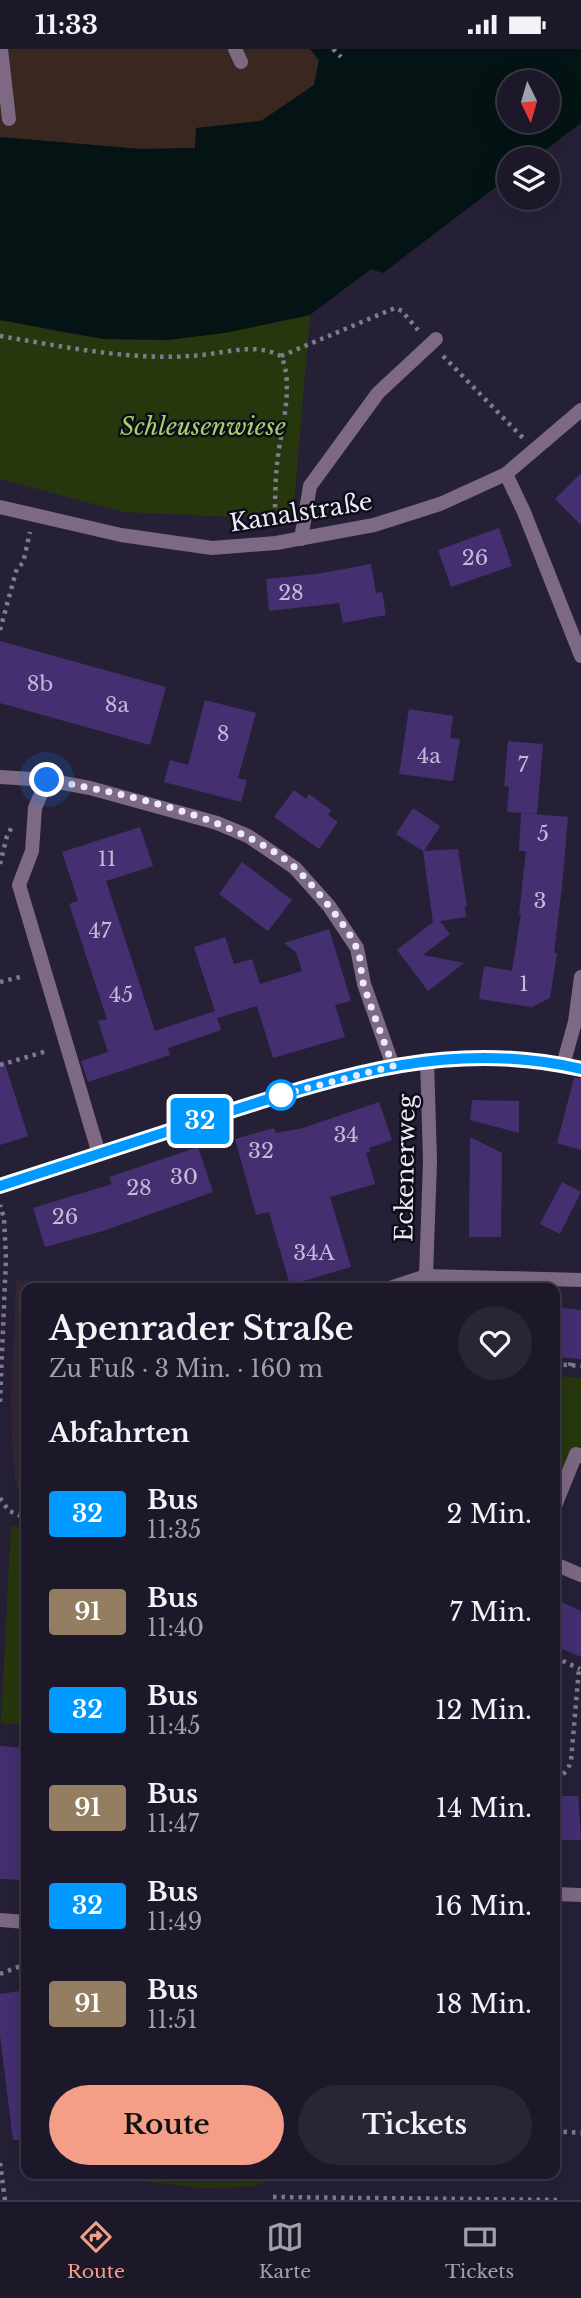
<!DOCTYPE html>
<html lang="de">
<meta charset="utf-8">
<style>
:root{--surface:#1c1829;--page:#292535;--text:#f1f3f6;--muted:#a0a0a8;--line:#3a3746;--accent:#f49e88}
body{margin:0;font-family:"Libre Baskerville",serif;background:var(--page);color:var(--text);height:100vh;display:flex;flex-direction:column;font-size:26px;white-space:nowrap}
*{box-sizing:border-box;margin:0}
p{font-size:23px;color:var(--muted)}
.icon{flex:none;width:38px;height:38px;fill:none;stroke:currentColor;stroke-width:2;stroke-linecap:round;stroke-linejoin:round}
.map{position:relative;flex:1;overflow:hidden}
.side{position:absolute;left:21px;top:1234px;width:539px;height:896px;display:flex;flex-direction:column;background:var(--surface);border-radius:14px;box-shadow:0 7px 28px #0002,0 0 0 2px var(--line)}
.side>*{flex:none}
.badge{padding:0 14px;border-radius:5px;font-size:24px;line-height:46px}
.needle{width:46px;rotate:175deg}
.controls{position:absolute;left:497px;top:21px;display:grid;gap:14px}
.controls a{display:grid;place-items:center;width:63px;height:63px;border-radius:50%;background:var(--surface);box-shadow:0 7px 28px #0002,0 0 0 2px var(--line);font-size:35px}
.you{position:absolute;width:35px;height:35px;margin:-18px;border:5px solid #fff;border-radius:50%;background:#1a73e8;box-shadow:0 0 0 10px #1a73e833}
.map>.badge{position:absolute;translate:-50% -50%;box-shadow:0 0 0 4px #fff}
h2{padding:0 28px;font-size:26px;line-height:63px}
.round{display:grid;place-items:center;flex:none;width:74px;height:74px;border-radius:37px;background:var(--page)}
.summary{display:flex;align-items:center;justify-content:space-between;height:119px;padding:0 28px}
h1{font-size:33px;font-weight:600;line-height:52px}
.cta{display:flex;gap:14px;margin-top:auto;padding:14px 28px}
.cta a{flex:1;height:80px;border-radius:42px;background:var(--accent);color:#111;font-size:28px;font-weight:600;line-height:80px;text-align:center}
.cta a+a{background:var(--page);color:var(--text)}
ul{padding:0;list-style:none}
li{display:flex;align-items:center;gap:21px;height:98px;padding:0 28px}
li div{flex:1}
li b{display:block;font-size:26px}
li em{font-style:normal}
li .badge{min-width:77px;font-weight:700;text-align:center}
.status{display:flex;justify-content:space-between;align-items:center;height:49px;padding:0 35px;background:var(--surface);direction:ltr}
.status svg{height:19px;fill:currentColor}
.menu{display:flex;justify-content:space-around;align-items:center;height:98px;border-top:2px solid var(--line);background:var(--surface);font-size:19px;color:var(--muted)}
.menu a{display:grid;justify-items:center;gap:4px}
.menu .active{color:var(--accent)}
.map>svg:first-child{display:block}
</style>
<div class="status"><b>11:33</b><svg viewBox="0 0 49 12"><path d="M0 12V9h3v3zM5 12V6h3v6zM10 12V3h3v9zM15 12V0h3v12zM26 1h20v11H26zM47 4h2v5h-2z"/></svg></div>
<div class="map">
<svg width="581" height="2151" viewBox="0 0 581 2151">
<rect width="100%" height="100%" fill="#262037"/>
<!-- industrial -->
<path fill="#392720" d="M0,0h310l9,11 -5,25 -53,36 -64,7 -2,20 -55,1 -140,-12z"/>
<!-- education -->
<path fill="#342734" d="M16,1231l141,5v3h-131v221l-4,-7 -7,-22 -3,-36 -1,-47z"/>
<!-- green -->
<g fill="#27370d">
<path d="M310,266l-17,200 -60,2 -109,-5 -124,-33v-159c35,6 71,16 107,19 71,4 134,-9 203,-24z"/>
<path d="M555,1327l26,2v78l-26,50z"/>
<path d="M11,1477l15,1v198l-25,-2z"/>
<path d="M120,2125v-1l172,1 -42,13 -49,1 -81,-9z"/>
</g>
<!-- water -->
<path fill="#041313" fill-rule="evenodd" d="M310,0h271v74l-48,36h-24v18l-126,96 -12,-4 -61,46 -85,18 -58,7 -63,-1 -104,-19v-183l140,12 55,-1 1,-20 65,-7 53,-36 5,-25zM509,33h39v39h-39z"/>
<!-- building -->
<g fill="#442f71">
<path d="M581,424v52l-26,-26z"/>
<path d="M499,479l13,38 -61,21 -13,-37z"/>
<path d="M371,515l5,29 6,-1 4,23 -43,8 -4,-20 -70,8 -3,-32 51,-5z"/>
<path d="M0,592l166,46 -16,58 -150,-42z"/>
<path d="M205,651l51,13 -18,65 9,2 -6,22 -77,-20 6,-22 18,5z"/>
<path d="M409,660l44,7 -3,22 10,1 -7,42 -54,-7z"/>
<path d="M508,692l35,3 -6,70 -30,-2 2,-25 -5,-1z"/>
<path d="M294,741l12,9 3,-5 22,16 -3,5 10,7 -19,27 -45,-32z"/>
<path d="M413,759l27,18 -16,25 34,-2 9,57 -2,1 1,10 -26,4 10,13 -27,21 41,8 -36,28 -31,-41 36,-28 -10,-71 -27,-17z"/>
<path d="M521,764l47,4 -6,69 -8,67h3l-7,45 -18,9 -53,-8 5,-33 28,5 9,-57h-2l7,-63h-7z"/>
<path d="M140,778l13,39 -47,15 49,150 60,-20 -21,-64 31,-10 9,27 18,-5 8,25 42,-13 -6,-19 -12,-9 45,-14 22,72 -16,4 10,32 -72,21 -16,-52 -40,12 4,12 -53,18 2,7 -82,27 -7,-21 27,-9 -10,-31 9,-2 -38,-115 9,-3 -16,-49z"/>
<path d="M242,813l50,38 -24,31 -49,-37z"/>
<path d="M4,1012l24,75 -28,9v-83z"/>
<path d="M574,1029h7v72l-24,-7z"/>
<path d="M472,1051l47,1v32l-49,-13z"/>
<path d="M379,1053l13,38 -23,8 2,3 -5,2 9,31 -45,13 21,70 -61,18 -21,-73 -13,3 -21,-76 39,-11 2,5 27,-5z"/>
<path d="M470,1088l32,16 -1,84h-32z"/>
<path d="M198,1098l15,45 -110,39 -58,16 -12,-39 79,-24 -3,-7z"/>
<path d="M562,1133l19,10 -21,42 -20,-10z"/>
<path d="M555,1258l26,3v49l-26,-2z"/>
<path d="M555,1550l26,12v46l-26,-11z"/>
<path d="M0,1697l26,2v132l-26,-1z"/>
<path d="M555,1747h23l3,44h-26z"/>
<path d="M26,1941v149l-13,1 -13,-105v-41z"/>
</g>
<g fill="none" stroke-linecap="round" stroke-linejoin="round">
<!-- path -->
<g stroke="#7f7b8e" stroke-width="4.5" stroke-dasharray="3.5 5" stroke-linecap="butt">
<path d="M333,0l8,8"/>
<path d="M0,287c66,11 136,26 202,19 28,-3 54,-12 79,1 14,29 -1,77 -4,108 -2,20 -2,40 -2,60"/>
<path d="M281,307l114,-48 7,3 16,19"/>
<path d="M443,307l80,82"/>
<path d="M0,581l17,-62 6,-5 7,-31"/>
<path d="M0,815l7,-28 6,-11"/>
<path d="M0,933l24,-6"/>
<path d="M0,1016l47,-14"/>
<path d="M555,1315l26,2"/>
<path d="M570,1317l1,-8"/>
<path d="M0,1353l6,-144 -2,-40 -4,-13"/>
<path d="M0,1449l9,13 17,7"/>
<path d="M555,1608l25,12"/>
<path d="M555,1728c10,-2 13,-7 16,-16l8,-93"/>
<path d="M0,1925l26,-10"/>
<path d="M555,2082l26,2"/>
<path d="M0,2114l5,37"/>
<path d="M273,2148l289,3"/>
</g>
<!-- service -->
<g stroke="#7e6984" stroke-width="14">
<path d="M1,0l8,70"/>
<path d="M235,0l6,13"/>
<path d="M301,490l9,-53 68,-93 58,-54"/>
<path d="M0,728l47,3 -12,28 -3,43 -13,34 80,269"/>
<path d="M0,1871l26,2"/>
</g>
<!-- pedestrian -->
<g stroke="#7e6984" stroke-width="14">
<path d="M555,1457l21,-52 5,2"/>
<path d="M555,1515l26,11"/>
</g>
<!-- minor -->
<g stroke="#7e6984" stroke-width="14">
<path d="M506,425l18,38 57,144"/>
<path d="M0,458l121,28 91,13 64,-5 98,-18 66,-21 66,-30 75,-64"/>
<path d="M47,731l43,8 127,35 31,13 47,32 34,38 28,42 7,36 29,82"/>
<path d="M563,1016l12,-43 6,-45"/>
<path d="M0,1137c71,-23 141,-46 212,-69 125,-40 237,-79 369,-48"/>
<path d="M426,1227l4,-115 -3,-101"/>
<path d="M390,1239l36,-12 155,4"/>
<path d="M555,1845l26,1"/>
</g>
</g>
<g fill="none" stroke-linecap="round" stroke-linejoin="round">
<defs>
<path id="line" d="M0,1137c71,-23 141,-46 212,-69 125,-40 237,-79 369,-48"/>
</defs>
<!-- line casing -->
<use href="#line" stroke="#fff" stroke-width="16"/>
<!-- line -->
<use href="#line" stroke="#09f" stroke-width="10"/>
<!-- walk -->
<path stroke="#ece9f8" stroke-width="7" stroke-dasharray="0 12.6" d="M47,731c72,12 171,34 232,75 18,12 32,29 45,45 12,15 26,32 33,49 5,11 3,25 7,37 9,27 19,53 29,80l-112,29"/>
</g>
<!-- markers -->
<circle fill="#fff" stroke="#09f" stroke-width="3.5" cx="281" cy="1046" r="14"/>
<g text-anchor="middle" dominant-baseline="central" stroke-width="5" stroke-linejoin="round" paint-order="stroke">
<!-- number labels -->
<g font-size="21" fill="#c2bad6">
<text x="475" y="509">26</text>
<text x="291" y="544">28</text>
<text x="40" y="635">8b</text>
<text x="117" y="656">8a</text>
<text x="223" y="685">8</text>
<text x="429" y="707">4a</text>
<text x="523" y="716">7</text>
<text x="543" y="785">5</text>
<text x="107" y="810">11</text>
<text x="540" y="852">3</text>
<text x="100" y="882">47</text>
<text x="524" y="935">1</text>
<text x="121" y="946">45</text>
<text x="346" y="1086">34</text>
<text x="261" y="1102">32</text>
<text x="184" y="1128">30</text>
<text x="139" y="1139">28</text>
<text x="65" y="1168">26</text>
<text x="314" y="1204">34A</text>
</g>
<!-- park labels -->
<g font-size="24" font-style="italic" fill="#a5d06a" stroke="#0e0c16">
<text x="203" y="377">Schleusenwiese</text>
</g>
<!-- street labels -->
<g font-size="24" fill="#ece9f8" stroke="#0e0c16">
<text transform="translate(301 463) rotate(-9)">Kanalstraße</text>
<text transform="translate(405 1119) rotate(-89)">Eckenerweg</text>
</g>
</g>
</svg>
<div class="controls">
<a><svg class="needle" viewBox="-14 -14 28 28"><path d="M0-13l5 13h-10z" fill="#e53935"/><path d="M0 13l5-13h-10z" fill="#a0a0a8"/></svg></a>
<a><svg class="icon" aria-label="layers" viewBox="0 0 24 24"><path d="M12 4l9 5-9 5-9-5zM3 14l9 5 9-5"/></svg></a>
</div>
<div class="you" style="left:47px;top:731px"></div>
<b class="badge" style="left:200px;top:1072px;background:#09f;color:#fff">32</b>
<section class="side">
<div class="summary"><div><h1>Apenrader Straße</h1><p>Zu Fuß · 3 Min. · 160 m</p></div><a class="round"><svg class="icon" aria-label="heart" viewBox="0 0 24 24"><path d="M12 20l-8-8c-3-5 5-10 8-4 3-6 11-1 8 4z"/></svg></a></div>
<h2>Abfahrten</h2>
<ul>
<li><span class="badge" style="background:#09f;color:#fff">32</span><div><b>Bus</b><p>11:35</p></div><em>2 Min.</em></li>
<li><span class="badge" style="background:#947e62;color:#fff">91</span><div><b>Bus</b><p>11:40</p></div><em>7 Min.</em></li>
<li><span class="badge" style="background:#09f;color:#fff">32</span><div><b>Bus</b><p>11:45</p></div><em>12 Min.</em></li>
<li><span class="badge" style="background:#947e62;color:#fff">91</span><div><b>Bus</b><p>11:47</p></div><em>14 Min.</em></li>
<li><span class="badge" style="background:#09f;color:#fff">32</span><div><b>Bus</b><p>11:49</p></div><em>16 Min.</em></li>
<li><span class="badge" style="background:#947e62;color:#fff">91</span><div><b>Bus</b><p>11:51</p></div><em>18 Min.</em></li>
</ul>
<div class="cta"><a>Route</a><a>Tickets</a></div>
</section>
</div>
<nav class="menu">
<a class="active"><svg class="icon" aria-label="directions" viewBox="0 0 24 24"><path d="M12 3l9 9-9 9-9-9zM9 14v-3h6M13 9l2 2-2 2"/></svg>Route</a>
<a><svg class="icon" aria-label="map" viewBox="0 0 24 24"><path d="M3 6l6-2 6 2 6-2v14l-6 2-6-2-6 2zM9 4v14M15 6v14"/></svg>Karte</a>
<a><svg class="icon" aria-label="tickets" viewBox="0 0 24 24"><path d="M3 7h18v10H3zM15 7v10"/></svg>Tickets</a>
</nav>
